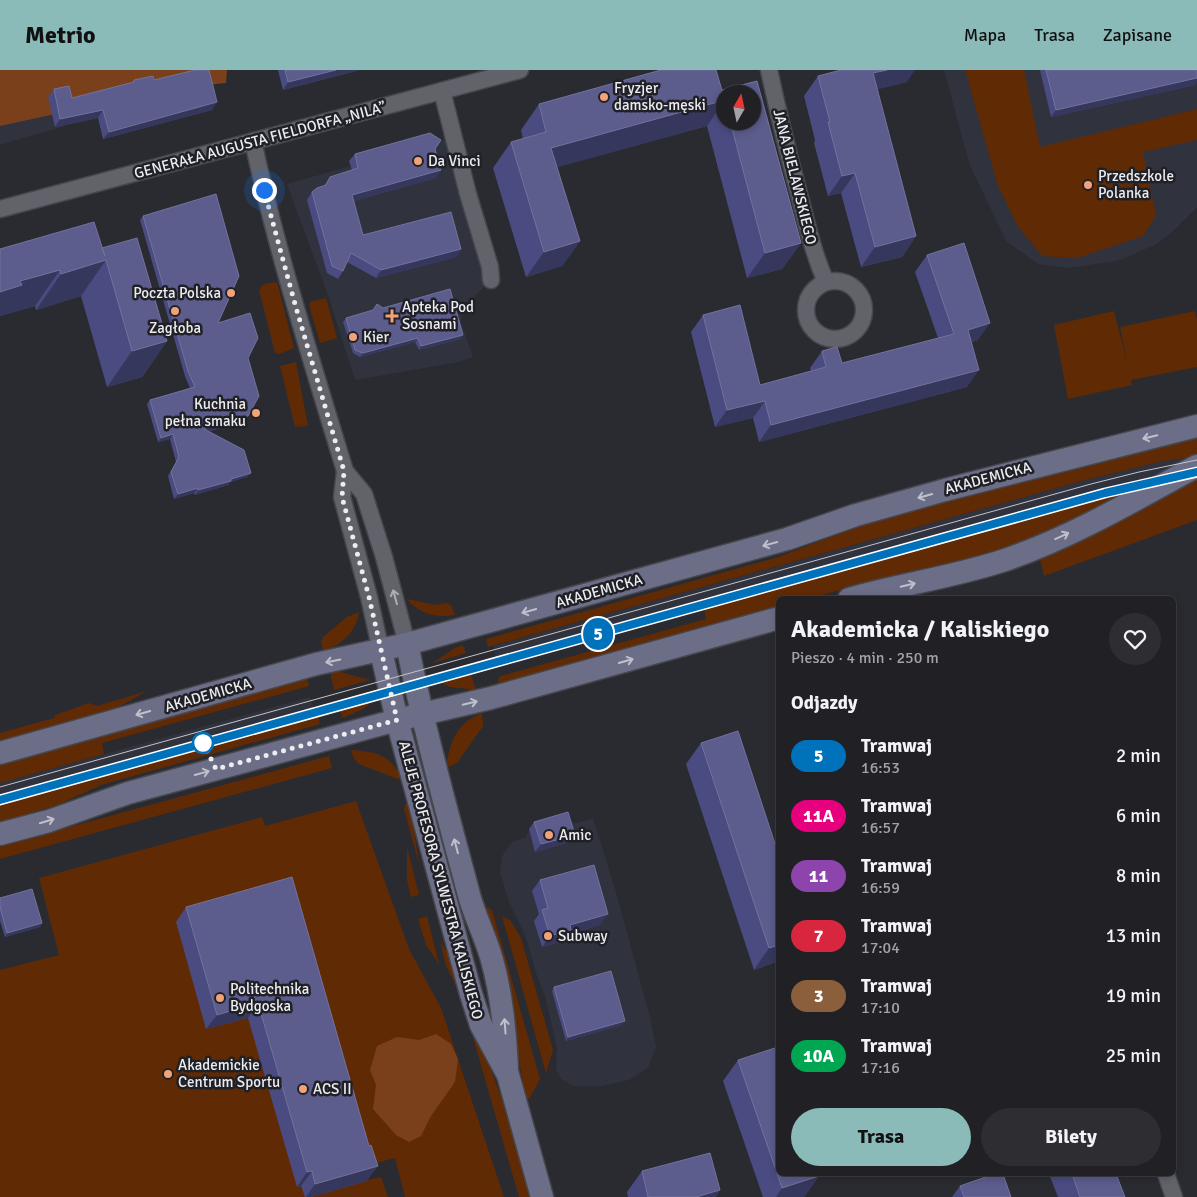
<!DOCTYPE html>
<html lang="pl">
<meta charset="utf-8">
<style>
:root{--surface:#202025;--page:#2d2d32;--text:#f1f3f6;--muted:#a2a3a7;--line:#3d3e42;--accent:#8bbbb9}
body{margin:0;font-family:Signika,sans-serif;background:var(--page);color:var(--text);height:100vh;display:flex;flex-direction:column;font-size:19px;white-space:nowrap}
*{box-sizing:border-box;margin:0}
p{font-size:16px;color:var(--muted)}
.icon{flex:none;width:28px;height:28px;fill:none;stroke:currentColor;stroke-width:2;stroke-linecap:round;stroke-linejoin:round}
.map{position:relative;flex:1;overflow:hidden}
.drawer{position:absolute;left:776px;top:526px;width:400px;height:580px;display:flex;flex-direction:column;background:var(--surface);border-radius:8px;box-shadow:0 2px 8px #0003,0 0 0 1px var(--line)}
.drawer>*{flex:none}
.badge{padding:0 10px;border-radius:16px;font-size:18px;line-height:32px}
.needle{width:32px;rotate:9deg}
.buttons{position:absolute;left:716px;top:15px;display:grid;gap:10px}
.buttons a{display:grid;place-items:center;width:45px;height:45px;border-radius:50%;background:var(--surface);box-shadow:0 2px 8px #0003,0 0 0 1px var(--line);font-size:25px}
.you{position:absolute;width:25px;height:25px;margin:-12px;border:4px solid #fff;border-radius:50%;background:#1a73e8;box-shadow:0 0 0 8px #1a73e833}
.map>.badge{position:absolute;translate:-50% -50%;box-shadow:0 0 0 2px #fff}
h2{padding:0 15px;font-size:19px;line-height:45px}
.round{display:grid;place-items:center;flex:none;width:52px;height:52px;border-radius:26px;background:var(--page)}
.overview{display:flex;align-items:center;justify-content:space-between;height:85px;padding:0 15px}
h1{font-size:24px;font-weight:800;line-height:38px}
.button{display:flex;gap:10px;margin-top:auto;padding:10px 15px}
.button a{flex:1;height:58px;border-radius:30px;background:var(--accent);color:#111;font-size:20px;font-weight:800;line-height:58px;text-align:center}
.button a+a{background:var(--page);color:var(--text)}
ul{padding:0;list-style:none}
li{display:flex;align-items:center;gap:15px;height:60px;padding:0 15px}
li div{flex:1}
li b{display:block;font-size:19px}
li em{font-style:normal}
li .badge{min-width:55px;font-weight:700;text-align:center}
header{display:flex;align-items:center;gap:30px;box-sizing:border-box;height:70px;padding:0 25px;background:var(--accent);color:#111}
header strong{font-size:24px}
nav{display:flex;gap:28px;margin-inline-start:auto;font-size:18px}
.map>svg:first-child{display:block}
</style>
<header>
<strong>Metrio</strong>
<nav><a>Mapa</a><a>Trasa</a><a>Zapisane</a></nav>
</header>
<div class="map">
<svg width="1197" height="1127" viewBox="0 0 1197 1127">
<rect width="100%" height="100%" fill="#2a2b31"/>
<!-- built -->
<g fill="#30323e">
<path d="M0,0h60l11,54 -71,21z"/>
<path d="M944,0h253v137l-25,25 -17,13 -38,16 -49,7 -30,-4 -32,-23 -37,-78z"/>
<path d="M453,67l38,143 -29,29 -1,13 12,35 -14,5 -104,18 -27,-85 -41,-111z"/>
<path d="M1197,386l-60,33 -639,176 -5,-19 589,-165 77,-19z"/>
<path d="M310,627l6,19 -316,88v-21z"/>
<path d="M593,748l25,81 32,118 6,30 -8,21 -19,12 -28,6h-27l-13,-7 -5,-10 1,-21 -12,-52 -8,-20 -12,-41 -16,-33 -9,-30 2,-16 10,-14 14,-5 3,-8 34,-9 14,3z"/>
</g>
<!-- green -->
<g fill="#602a04">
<path d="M965,0h59l16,77 157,-38v31l-54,12 13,64 -13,20 -66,22 -35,-2 -25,-31 -19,-39z"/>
<path d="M277,212l17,66 -15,6 -4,-1 -16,-63 5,-6z"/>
<path d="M326,228l11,40 -17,5 -11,-38 1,-3z"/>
<path d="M1114,241l13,51 -7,-35 75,-16 2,8v48l-66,13 1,5 -64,14 -14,-74z"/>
<path d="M296,292l12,64 -13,1 -15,-61z"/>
<path d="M1197,366v20l-38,6 -77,19 -594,166 -2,-8 292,-82 87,-33 216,-60z"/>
<path d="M1197,407v43l-153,56 -5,-21z"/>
<path d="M1137,419l-105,51 -51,16 -74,16 -99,27h-29v8l-277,76h-3l-1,-2 1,-4 2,-1 205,-57 -2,-10z"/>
<path d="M407,529l29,6 10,-2 5,2 4,10c-19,3 -36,-1 -48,-16z"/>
<path d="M359,542c-3,20 -17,33 -36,39l-2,-9 2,-5 24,-20z"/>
<path d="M463,575l3,8 -33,10 20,-14z"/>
<path d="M337,601l33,9 -36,10 -4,-18z"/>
<path d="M471,604l5,16 -26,-3 -11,-5z"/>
<path d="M307,608l2,8 -207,57 2,11 -104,29v-19z"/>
<path d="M147,621l-34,19 -113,31v-8l54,-15 1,-3 34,-12 8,3z"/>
<path d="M375,630l-12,9 -20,9 -3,-8z"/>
<path d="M482,643l1,13 -26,37 -11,5c3,-25 11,-46 36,-55z"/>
<path d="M318,646l2,8 -219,61 -41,19 -60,19v-19z"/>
<path d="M351,680c28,2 36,4 52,28l-6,1 -38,-15 -6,-7z"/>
<path d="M329,686l3,12 -332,91v-13z"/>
<path d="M356,731l53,148 32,59 63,189h-99l-10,-39 -30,8 2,14 14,-3 7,20h-388v-227l59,-15 -20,-77 223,-61 3,9z"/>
<path d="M410,732l9,62 -15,-55 1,-5z"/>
<path d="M407,777l12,48 -8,2 -4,-17z"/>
<path d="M488,837l4,3 48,169 -11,20 -3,-1 -12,-64 -30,-124z"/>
<path d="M427,846l12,48 -13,-19 -8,-26z"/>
<path d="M502,846l8,4 11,18 32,112 -7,23z"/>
<path d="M440,871l16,25 22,70 28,74 24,87h-11l-58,-201 -15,-30z"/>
</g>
<!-- forest -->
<g fill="#7a401c">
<path d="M0,0h227l-1,13 -79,8 -55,15 -92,20z"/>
<path d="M436,964l15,10 7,15 -3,23 -24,34 -10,20 -12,6 -13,-7 -23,-26 3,-24 -6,-15 7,-24 20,-9 22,3z"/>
</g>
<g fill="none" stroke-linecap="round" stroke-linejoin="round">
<defs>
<g id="street">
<path d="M769,0c9,42 19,83 30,124 8,30 14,59 27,88"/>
<path d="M442,21l26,103 22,73 1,13"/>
<path d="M253,71c24,112 59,221 92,330l-3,26 27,100 12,54"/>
<path d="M0,139l520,-139"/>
<circle cx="835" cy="240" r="29"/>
<path d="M345,401l19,23 20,63 23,87"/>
<path d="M1166,1104l8,23"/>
</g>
<g id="secondary">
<path d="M849,529c52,-15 105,-22 156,-39 67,-23 130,-60 192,-94"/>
<path d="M407,574c17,85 40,168 62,251 6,22 17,43 23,65 10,36 13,71 15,109"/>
<path d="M381,581l16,69 74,274 10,31 27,50 34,122"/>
<path d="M0,683l316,-89 91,-20 380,-105 69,-24 89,-25 252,-64"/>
<path d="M0,764l49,-13 79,-28 269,-73 94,-22 288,-80"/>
</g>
</defs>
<!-- street casing -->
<use href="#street" stroke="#46474d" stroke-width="19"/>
<!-- secondary casing -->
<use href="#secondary" stroke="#46474d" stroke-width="25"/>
<!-- street -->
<use href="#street" stroke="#61626a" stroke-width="16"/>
<!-- secondary -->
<use href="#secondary" stroke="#6c6e87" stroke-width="22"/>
<!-- tram -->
<g stroke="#c4c4c9" stroke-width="1">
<path d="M0,717l1091,-303 48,-12 58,-12"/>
<path d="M0,730l1105,-307 92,-21"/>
</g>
</g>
<!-- wall -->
<g fill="#4a4b80" fill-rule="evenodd">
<path d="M278,0h82l-77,20z"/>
<path d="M661,0h55l6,20 35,-9 44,162 -19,26 -35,9 -40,-152 -150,41 23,74 -18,25 -36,11 -33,-109 18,-26 12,-3 -2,-9 18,-26zM725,24h27v27h-27z"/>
<path d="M1040,0h157v11l-2,4 -144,32z"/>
<path d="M818,6l89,6 -30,7 39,147 -14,21 -41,10 -20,-74 -13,3 -14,-53 1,-3 -11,-44z"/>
<path d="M134,10h20l58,30 -109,29 -5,-21 -43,9 -7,-30 6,-8 18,9 60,-15z"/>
<path d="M435,79l6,21 -5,8 -82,23 9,34 98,14 -5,8 -80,21 -29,-16 -4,9 -5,8 -11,-6 -20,-73 5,-8 12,-6 6,-9 22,-7 -3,-9 6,-7z"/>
<path d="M143,146l75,107 30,35 -4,62 -36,12 43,41 -4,4 -17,5 -2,3 -33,10 -1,-2 -20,6 -6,-23 8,-14 -6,-23 -12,3 -11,-38 3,-4 40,-12 -5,-12 -45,-156z"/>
<path d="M102,178l65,93 -25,36 -35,10 -26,-91 -45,14 -1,-4 -35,10v-67z"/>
<path d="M927,185l51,85 -6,2 -5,45 -208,55 -6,-24 -38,9 -24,-95 12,-17 57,70 51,-14 -1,-3 12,-17 20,12 96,-25 -23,-66z"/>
<path d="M383,238l80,27 -3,4 -41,11 -4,-8 -55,15 -7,-4 -10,-31 3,-4z"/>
<path d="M701,673l78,113v105l-25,9 -68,-206z"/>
<path d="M534,752l36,20 -35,10 -6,-23z"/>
<path d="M292,807l75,304 -56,16h-6l-4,-11 -4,1 -49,-169 -42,11 -30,-107 10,-15z"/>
<path d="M540,810l60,45 -32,9 -5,7 -21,6 -8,-26 5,-7 -7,-23z"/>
<path d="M0,828l42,25 -2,4 -35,10 -5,-16z"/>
<path d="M554,917l68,38 -56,16 -14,-50z"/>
<path d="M738,990l81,116 -15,21h-41l-40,-116z"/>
<path d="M642,1101l74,26h-88l-1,-5z"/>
<path d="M1049,1104h67l9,23h-67z"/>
<path d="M960,1116l51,11h-59z"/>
</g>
<!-- shaded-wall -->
<g fill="#36375c">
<path d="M336,0h24l-77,20 5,-8z"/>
<path d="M887,0h28l-8,12 -48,12 14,-21z"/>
<path d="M1197,8v3l-2,4 -144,32 5,-7z"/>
<path d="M725,30l-18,26 -174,48 18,-26z"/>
<path d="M217,32l-5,8 -109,29 6,-7z"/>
<path d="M103,40l-5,8 -43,9 5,-8z"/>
<path d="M441,100l-5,8 -89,25 5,-8z"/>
<path d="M855,103l-14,20 -13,3 14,-20z"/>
<path d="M916,166l-14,21 -41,10 14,-20z"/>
<path d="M580,171l-18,25 -36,11 18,-25z"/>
<path d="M801,173l-19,26 -35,9 18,-25z"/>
<path d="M461,179l-5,8 -80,21 5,-8z"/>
<path d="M106,190l-25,36 -45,14 25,-36z"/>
<path d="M60,200l-25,36 -35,10v-24l20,-11z"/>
<path d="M990,253l-12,17 -21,7 11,-17z"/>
<path d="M463,265l-3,4 -41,11 2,-4z"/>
<path d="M418,268l-3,4 -55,15 3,-4z"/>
<path d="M167,271l-25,36 -35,10 25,-36z"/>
<path d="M979,300l-12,17 -208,55 12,-17z"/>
<path d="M765,331l-12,17 -38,9 12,-17z"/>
<path d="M248,346l-4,4 -43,14 3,-5z"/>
<path d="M173,364l-3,5 -12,3 3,-4z"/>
<path d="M251,403l-4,4 -17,5 -2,3 -33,10 3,-5 33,-11z"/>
<path d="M198,418l-4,5 -20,6 4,-5z"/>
<path d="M575,765l-5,7 -35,10 6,-8z"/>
<path d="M608,844l-8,11 -32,9 -5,7 -21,6 8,-11 20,-11z"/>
<path d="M42,853l-2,4 -35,10 2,-4z"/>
<path d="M779,875v16l-25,9 15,-22z"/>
<path d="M258,933l-10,15 -42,11 11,-14z"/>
<path d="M625,951l-3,4 -56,16 2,-4z"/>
<path d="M378,1096l-11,15 -56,16h-5l9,-13z"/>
<path d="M312,1101l-11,15 -4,1 10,-15z"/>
<path d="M819,1106l-15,21h-28l6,-9z"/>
<path d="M720,1120l-4,7h-20z"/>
</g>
<!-- building -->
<g fill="#5c5c8d" stroke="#72739c">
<path d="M195,0h14l8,32 -108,30 -6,-22 -43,9 -6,-30 15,-3 3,12 62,-16v-2l19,-4 1,4z"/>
<path d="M285,0h51l-48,12z"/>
<path d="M661,0h55l7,24 -1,-4 35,-9 44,162 -36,10 -35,-132h22v-27h-27v7v-1l-174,48 29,93 -36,11 -33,-110 35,-10 -7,-28z"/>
<path d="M841,0h46l-14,3 43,163 -41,11 -20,-74 -13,3 -14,-54h2l-12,-46z"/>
<path d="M1046,0h151v8l-141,32z"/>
<path d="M430,63l11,7 -6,9 6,21 -89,25 11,40 88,-23 10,37 -80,21 -30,-17 -8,18 -11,-5 -20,-74 5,-4 9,-3 4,-8 28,-9 -3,-14z"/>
<path d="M216,124l23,82 -21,47 32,-10 8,25 -10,20 11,38 -11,20 -44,13 40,21 7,23 -20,6v2l-33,9v-2l-20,6 -7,-22 8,-15 -6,-23 -12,4 -11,-38 45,-13 -7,-16 -45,-155z"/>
<path d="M94,152l11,34 -3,-8 35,-10 30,103 -35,10 -26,-91 -45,14 -1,-4 -40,11 2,4 -22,7v-43z"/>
<path d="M964,173l26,80 -22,7 11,40 -208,55 -6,-24 -38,9 -24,-95 37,-10 20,80 66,-18 -4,-16 15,-4 5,16 112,-29 -27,-79z"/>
<path d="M450,219l13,46 -42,11 -3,-8 -55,15 -8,-3 -9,-32 27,-8 4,-6 6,4z"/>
<path d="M738,661l41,125v89l-10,3 -68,-205z"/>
<path d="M568,742l7,23 -34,9 -7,-22z"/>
<path d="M594,795l14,49 -38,11 1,5 -21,6 -8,-26 6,-2 -8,-28z"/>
<path d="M292,807l77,269 2,-1 7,21 -63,18 -3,-13 -5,1 -49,-169 -41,12 -31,-108z"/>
<path d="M32,819l10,34 -35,10 -7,-26v-9z"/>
<path d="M611,901l14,50 -57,16 -14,-50z"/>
<path d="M775,978l4,9v117h40v2l-37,12 -44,-128z"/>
<path d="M710,1083l10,37 -24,7h-48l-6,-26z"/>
<path d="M994,1104h9l8,23h-47l-4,-11z"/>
<path d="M1072,1104h44l9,23h-45z"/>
</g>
<!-- one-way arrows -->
<defs><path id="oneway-shaft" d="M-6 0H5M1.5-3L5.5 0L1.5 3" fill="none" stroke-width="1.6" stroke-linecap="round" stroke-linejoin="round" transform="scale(1.25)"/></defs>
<g stroke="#bfc0cc">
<use href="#oneway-shaft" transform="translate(1150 367) rotate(166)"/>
<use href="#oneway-shaft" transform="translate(925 426) rotate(164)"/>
<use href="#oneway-shaft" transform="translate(1062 466) rotate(-25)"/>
<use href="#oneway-shaft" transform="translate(770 474) rotate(165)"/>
<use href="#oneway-shaft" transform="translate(908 515) rotate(-13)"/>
<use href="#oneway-shaft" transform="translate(529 541) rotate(164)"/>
<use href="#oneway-shaft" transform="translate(333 591) rotate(168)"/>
<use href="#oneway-shaft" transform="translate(626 591) rotate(-16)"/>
<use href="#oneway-shaft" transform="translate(470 633) rotate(-13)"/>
<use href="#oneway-shaft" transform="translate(143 643) rotate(164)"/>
<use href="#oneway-shaft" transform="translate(202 703) rotate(-15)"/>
<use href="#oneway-shaft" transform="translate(47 751) rotate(-17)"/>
<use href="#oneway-shaft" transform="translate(456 776) rotate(-105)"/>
<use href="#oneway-shaft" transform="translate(505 956) rotate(-94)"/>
</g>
<use stroke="#adaeb4" href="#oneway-shaft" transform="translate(395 527) rotate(-105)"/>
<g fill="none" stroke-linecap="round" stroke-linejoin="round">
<defs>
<path id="line" d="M0,730l1105,-307 92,-21"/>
</defs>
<!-- line casing -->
<use href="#line" stroke="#fff" stroke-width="11"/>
<!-- line -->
<use href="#line" stroke="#0072bc" stroke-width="8"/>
<!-- walk -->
<path stroke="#ececf1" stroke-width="5" stroke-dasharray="0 9" d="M203,673l13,26 181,-49 -28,-123 -27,-100 2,-26 -49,-167 -31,-114"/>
</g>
<!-- markers -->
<g fill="#f0a278" stroke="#202127" stroke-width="2">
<circle cx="604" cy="27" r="5"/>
<circle cx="418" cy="91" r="5"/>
<circle cx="1088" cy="115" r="5"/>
<circle cx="231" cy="223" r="5"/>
<circle cx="175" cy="241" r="5"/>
<path d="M389.5 238.5h5v5h5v5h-5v5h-5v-5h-5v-5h5z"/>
<circle cx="353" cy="267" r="5"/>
<circle cx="256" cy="343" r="5"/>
<circle cx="549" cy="765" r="5"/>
<circle cx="548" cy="866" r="5"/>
<circle cx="220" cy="928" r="5"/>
<circle cx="168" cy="1004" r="5"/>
<circle cx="303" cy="1019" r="5"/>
</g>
<circle fill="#fff" stroke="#0072bc" stroke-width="2.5" cx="203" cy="673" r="10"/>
<g text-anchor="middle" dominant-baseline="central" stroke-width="5" stroke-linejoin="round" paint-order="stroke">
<!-- poi labels -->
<g font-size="15" fill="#ececf1" stroke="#202127" text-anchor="start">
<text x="614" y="18">Fryzjer<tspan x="614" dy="17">damsko-męski</tspan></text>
<text x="428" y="91">Da Vinci</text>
<text x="1098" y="106">Przedszkole<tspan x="1098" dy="17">Polanka</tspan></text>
<text x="221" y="223" text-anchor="end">Poczta Polska</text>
<text x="402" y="237">Apteka Pod<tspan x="402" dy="17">Sosnami</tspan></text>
<text x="175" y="258" text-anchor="middle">Zagłoba</text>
<text x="363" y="267">Kier</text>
<text x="246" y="334" text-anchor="end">Kuchnia<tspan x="246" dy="17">pełna smaku</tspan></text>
<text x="559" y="765">Amic</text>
<text x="558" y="866">Subway</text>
<text x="230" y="919">Politechnika<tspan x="230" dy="17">Bydgoska</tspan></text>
<text x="178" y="995">Akademickie<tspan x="178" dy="17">Centrum Sportu</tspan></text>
<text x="313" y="1019">ACS II</text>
</g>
<!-- street labels -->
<g font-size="15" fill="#ececf1" stroke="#202127">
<text transform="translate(260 70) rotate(-15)">GENERAŁA AUGUSTA FIELDORFA „NILA”</text>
<text transform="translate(795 107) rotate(76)">JANA BIELAWSKIEGO</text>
<text transform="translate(988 408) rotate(-15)">AKADEMICKA</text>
<text transform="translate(599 521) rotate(-16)">AKADEMICKA</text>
<text transform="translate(208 625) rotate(-16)">AKADEMICKA</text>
<text transform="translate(441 810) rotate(75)">ALEJE PROFESORA SYLWESTRA KALISKIEGO</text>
</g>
</g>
</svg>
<div class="buttons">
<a><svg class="needle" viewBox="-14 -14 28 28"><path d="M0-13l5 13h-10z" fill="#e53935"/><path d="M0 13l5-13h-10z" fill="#a2a3a7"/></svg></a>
</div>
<div class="you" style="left:264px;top:120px"></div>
<b class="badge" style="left:598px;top:564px;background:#0072bc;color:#fff">5</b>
<section class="drawer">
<div class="overview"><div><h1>Akademicka / Kaliskiego</h1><p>Pieszo · 4 min · 250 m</p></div><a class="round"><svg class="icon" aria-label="heart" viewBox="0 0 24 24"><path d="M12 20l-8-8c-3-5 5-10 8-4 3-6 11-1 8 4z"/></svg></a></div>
<h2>Odjazdy</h2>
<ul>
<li><span class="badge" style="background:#0072bc;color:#fff">5</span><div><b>Tramwaj</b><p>16:53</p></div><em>2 min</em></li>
<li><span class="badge" style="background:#e6007e;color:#fff">11A</span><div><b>Tramwaj</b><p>16:57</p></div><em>6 min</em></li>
<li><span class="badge" style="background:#8e44ad;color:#fff">11</span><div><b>Tramwaj</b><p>16:59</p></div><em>8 min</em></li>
<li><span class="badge" style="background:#d7263d;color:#fff">7</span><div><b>Tramwaj</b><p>17:04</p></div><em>13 min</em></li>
<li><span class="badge" style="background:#8b5e3c;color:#fff">3</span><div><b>Tramwaj</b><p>17:10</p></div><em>19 min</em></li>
<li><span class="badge" style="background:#00a651;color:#fff">10A</span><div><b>Tramwaj</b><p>17:16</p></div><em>25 min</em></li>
</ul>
<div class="button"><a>Trasa</a><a>Bilety</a></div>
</section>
</div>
